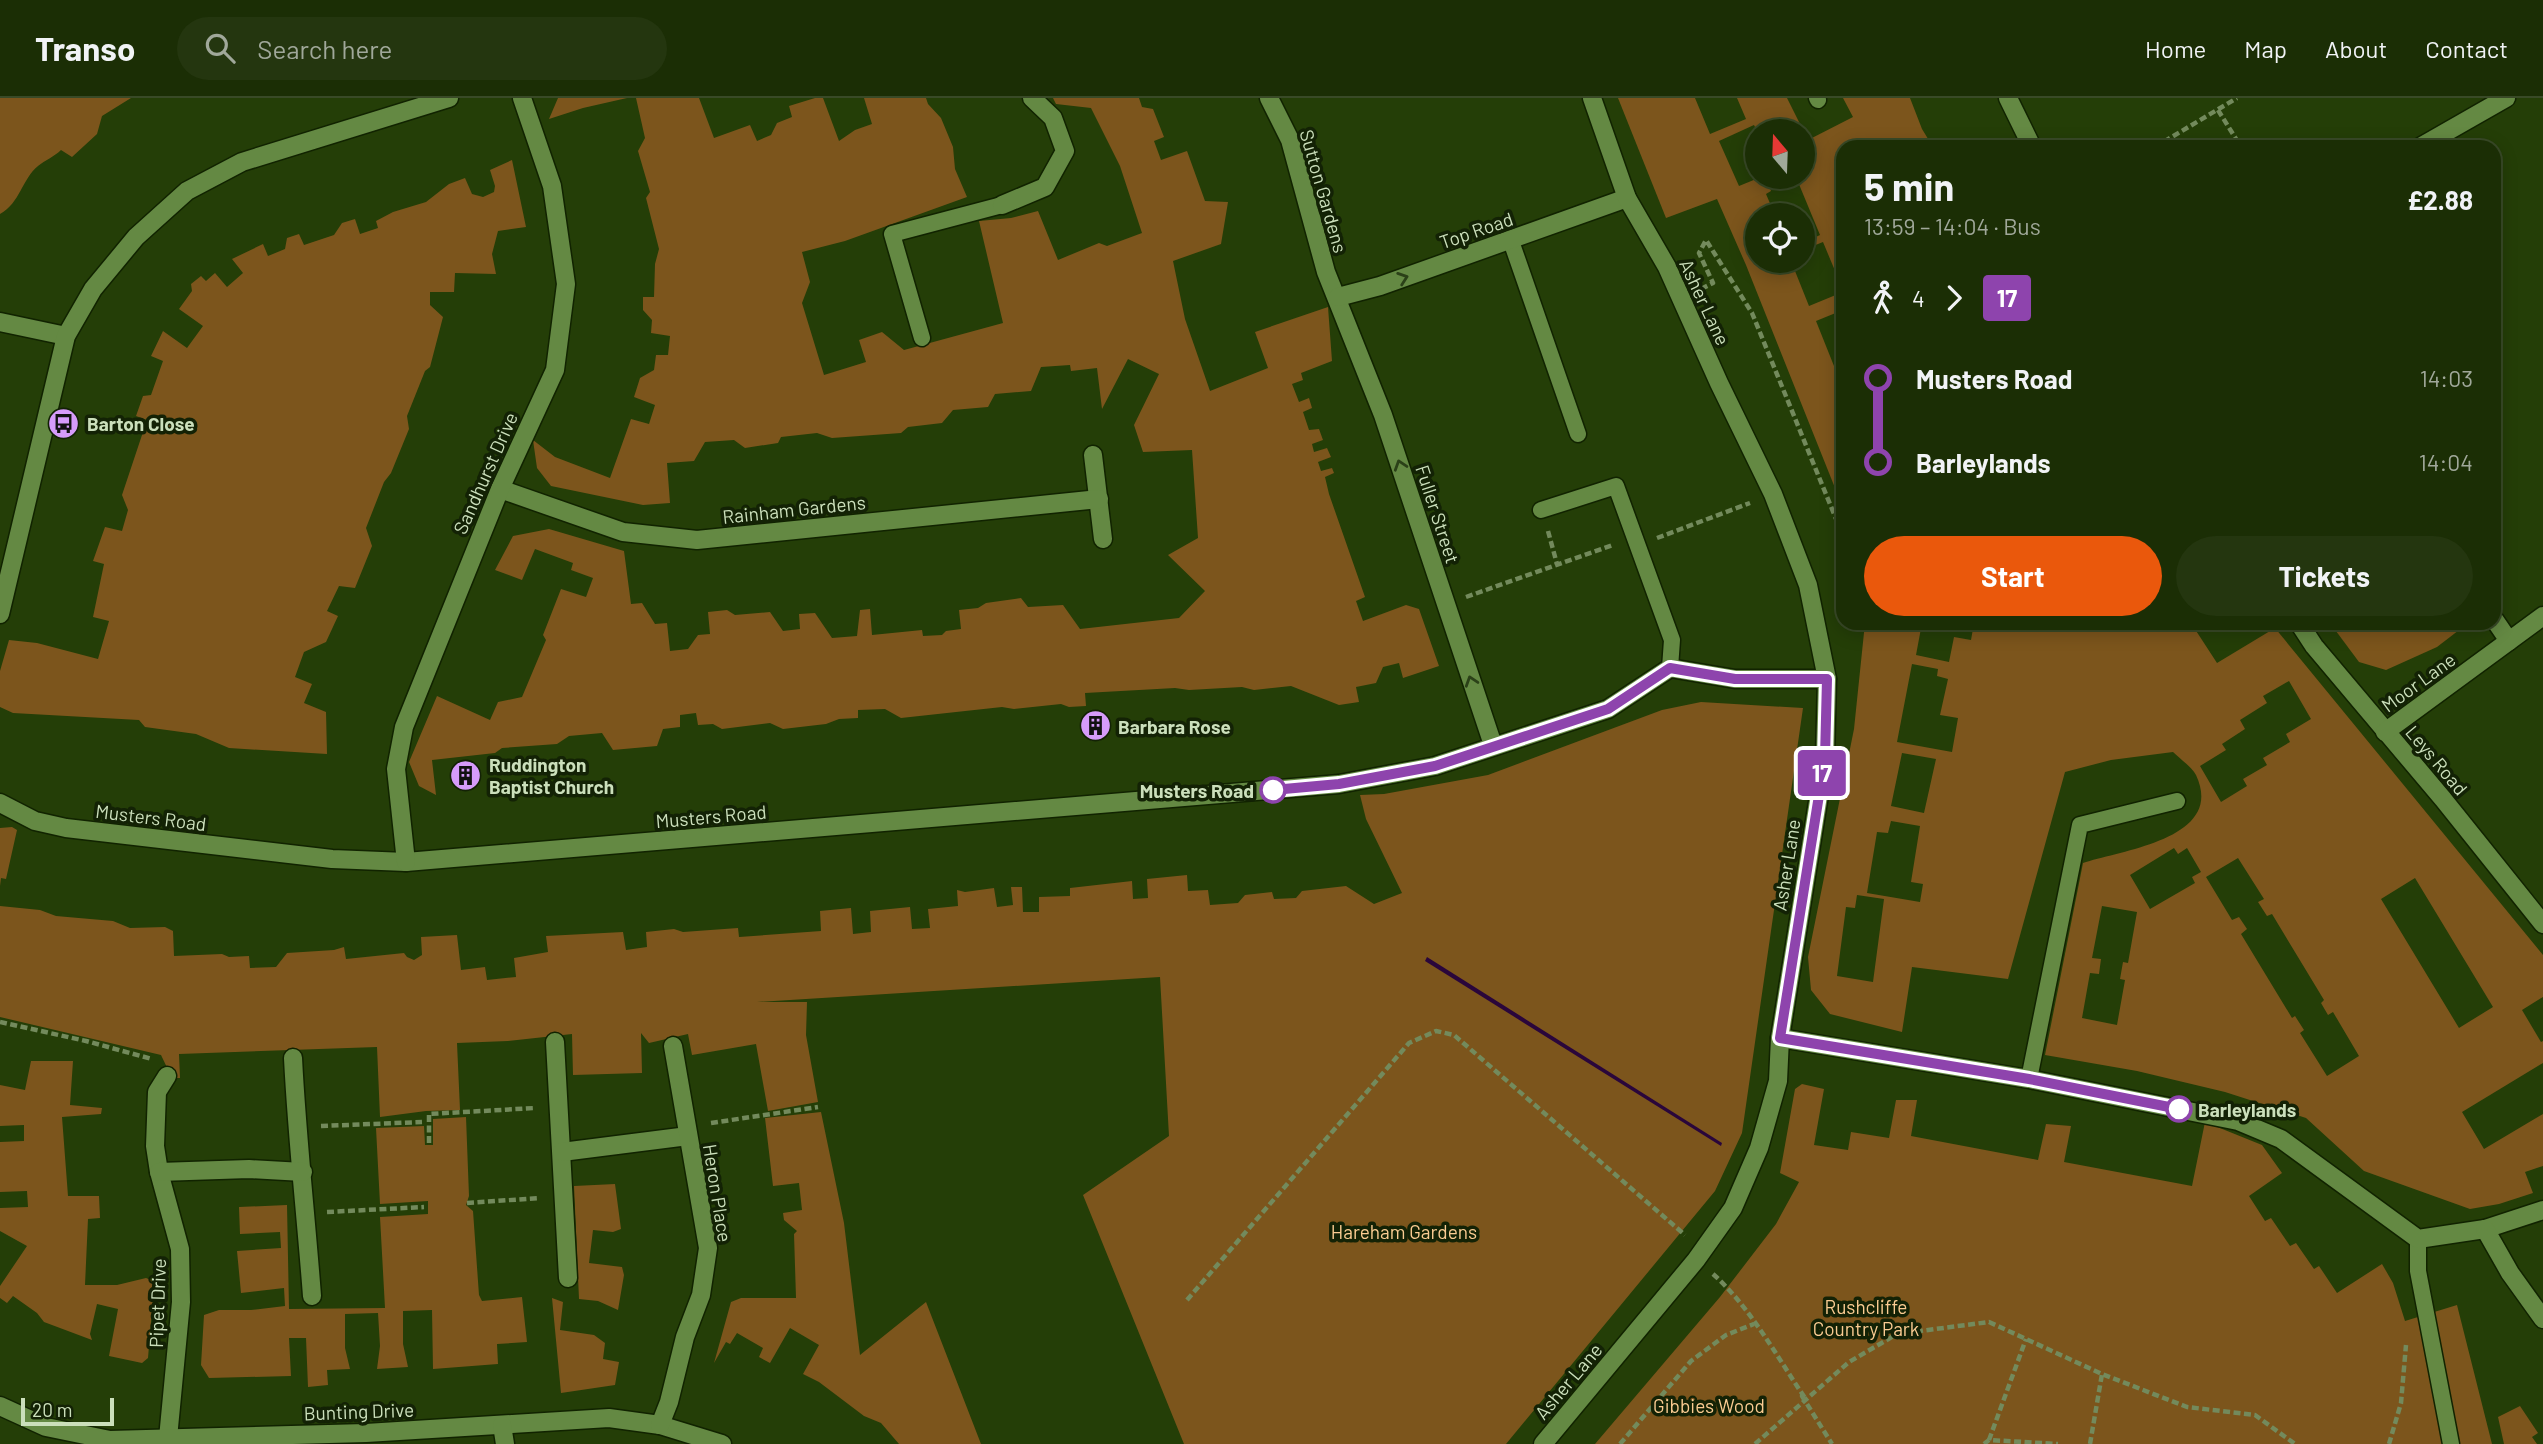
<!DOCTYPE html>
<meta charset="utf-8">
<style>
:root{--surface:#1b2e05;--page:#24360f;--text:#f1f3f6;--muted:#a0a89a;--line:#394a27;--accent:#ea580c}
body{margin:0;font-family:Barlow,sans-serif;background:var(--page);color:var(--text);height:100vh;display:flex;flex-direction:column;font-size:26px;white-space:nowrap}
*{box-sizing:border-box;margin:0}
p{font-size:23px;color:var(--muted)}
.icon{flex:none;width:38px;height:38px;fill:none;stroke:currentColor;stroke-width:2;stroke-linecap:round;stroke-linejoin:round}
.map{position:relative;flex:1;overflow:hidden}
.sheet{position:absolute;left:1836px;top:42px;width:665px;height:490px;display:flex;flex-direction:column;background:var(--surface);border-radius:21px;box-shadow:0 4px 18px #0003,0 0 0 2px var(--line)}
.sheet>*{flex:none}
.badge{padding:0 14px;border-radius:5px;font-size:24px;line-height:46px}
.needle{width:46px;rotate:341deg}
.controls{position:absolute;left:1745px;top:21px;display:grid;gap:14px}
.controls a{display:grid;place-items:center;width:70px;height:70px;border-radius:50%;background:var(--surface);box-shadow:0 4px 18px #0003,0 0 0 2px var(--line);font-size:35px}
.scale{position:absolute;left:21px;bottom:18px;width:93px;box-sizing:border-box;padding-left:7px;border:4px solid #cbdfbb;border-top:0;font-size:19px;line-height:24px;white-space:nowrap;color:#cbdfbb;-webkit-text-stroke:5px #132205;paint-order:stroke}
.map>.badge{position:absolute;translate:-50% -50%;box-shadow:0 0 0 4px #fff}
.legs{display:flex;align-items:center;gap:10px;height:77px;padding:0 28px;font-size:23px}
.legs p{margin-inline-start:auto}
.head{display:flex;align-items:center;justify-content:space-between;height:119px;padding:0 28px}
h1{font-size:38px;font-weight:700;line-height:52px}
.cta{display:flex;gap:14px;margin-top:auto;padding:14px 28px}
.cta a{flex:1;height:80px;border-radius:42px;background:var(--accent);color:#fff;font-size:28px;font-weight:700;line-height:80px;text-align:center}
.cta a+a{background:var(--page);color:var(--text)}
ul{padding:0 28px;list-style:none}
li{display:flex;align-items:center;gap:24px;height:84px;font-size:26px}
li i{display:grid;place-items:center;width:10px;height:100%;margin:0 9px;background:currentColor}
li i::after{content:'';width:18px;height:18px;margin:-9px;border:5px solid;border-radius:50%;background:var(--surface)}
li p{margin-inline-start:auto}
li:first-child i{background:linear-gradient(#0000 50%,currentColor 0)}
li:last-child i{background:linear-gradient(currentColor 50%,#0000 0)}
header{display:flex;align-items:center;gap:42px;box-sizing:border-box;height:98px;padding:0 35px;background:var(--surface);border-bottom:2px solid var(--line)}
header strong{font-size:33px}
nav{display:flex;gap:38px;margin-inline-start:auto;font-size:24px}
.search{width:490px;height:63px;background:var(--page);display:flex;align-items:center;gap:18px;box-sizing:border-box;padding:0 24px;border-radius:38px;color:var(--muted);font-size:26px}
.map>svg:first-child{display:block}
</style>
<header>
<strong>Transo</strong>
<div class="search"><svg class="icon" aria-label="search" viewBox="0 0 24 24"><circle cx="10" cy="10" r="6"/><path d="M15 15l6 6"/></svg>Search here</div>
<nav><a>Home</a><a>Map</a><a>About</a><a>Contact</a></nav>
</header>
<div class="map">
<svg width="2543" height="1346" viewBox="0 0 2543 1346">
<rect width="100%" height="100%" fill="#243e07"/>
<!-- green -->
<g fill="#7c551c" fill-rule="evenodd">
<path d="M0,0h131l-29,18 -5,18 -25,23 -11,-7c-7,7 -16,10 -23,16 -16,13 -18,37 -38,48z"/>
<path d="M558,0h69l-44,10 -34,11z"/>
<path d="M636,0h63l15,40 36,-13 7,16 14,-6 6,-12 15,-6 -3,-11 26,-8h8l16,43 16,-11 17,-6 -8,-26h62l2,6 13,14 12,29 2,22 12,28 -122,44 -43,11 8,30 -8,21 22,72 42,-13 -7,-22 23,-8 22,18 99,-27 -24,-102 32,-3 27,-7 20,49 41,-17 8,3 35,-13 -22,-67 -29,-58 -35,-4 -3,-6h86l3,9 11,2 11,28 -10,4 7,19 26,-9 18,50 23,1 -7,42 -48,17 12,58 25,72 58,-23 -13,-36 73,-25 4,54 -31,12 2,7 -11,4 7,18 10,-4 3,10 -9,4 6,18 10,-1 4,11 -11,4 2,8 13,-4 4,9 -13,5 3,9 11,-3 2,5 -9,4 4,17 36,103 -9,4 7,20 43,-16 13,4 20,57 -36,12 -4,-15 -16,4 -7,16 -20,4 3,15 -20,3 -48,-19 -37,4 -12,-3 -53,3 -14,-2 -90,5 1,13 -17,1 -8,-3 -47,5 -12,-2 -101,11 -16,-9 -27,1v8l-19,1 -13,5 -43,5 -13,-6 -48,6 -9,-5 -15,1 -2,-12 -16,2v12l-17,2 -6,17 -44,4 -11,-17 -33,3 -12,8 -55,4 -7,5 -63,7 4,35 -17,-9 -10,-24 28,-66 53,24 8,-18 24,-5 24,-57 -3,-5 18,-46 25,8 7,-19 -22,-8 2,-7 -38,-14 -13,31 -27,-10 18,-34 36,-7 75,22 7,53 11,-1 13,21 12,-1 3,28 18,-2 10,-14 12,-1 -2,-22 19,-2 8,5 35,-3 13,19 17,-2 -1,-15 16,-1 17,25 25,-2 3,-26 10,-1 2,26 50,-5 1,6 19,-1 4,-4 15,-2 -2,-19 19,-2 8,-5 35,-5 7,9 35,-2 17,24 99,-11 26,-27 -37,-36 30,-17 -6,-88 -49,2 -9,-27 25,-51 -31,-15 -26,50 -5,-41 -26,3 -1,-6 -29,2 -10,24 -36,3 -7,13 -35,3 -11,13 -34,4 -7,6 -69,5 -15,-5 -36,4 -3,6 -33,5 -11,-8 -29,2 -11,19 -27,2 3,40 -27,2 -92,-19 -14,-18 -4,-28 22,17 55,21 21,-59 18,5 6,-19 -21,-8 6,-19 14,-8 2,-15h12l2,-19 -19,-3 1,-13 -9,-10v-13h11l1,-33 4,-15 -13,-51 4,-6 -12,-41 7,-13z"/>
<path d="M1618,0h77l15,36 36,-15 -9,-21h50l21,42 45,-23 -10,-19h67l12,31 11,18h-90v143l-20,-48 -20,8v-7l17,-8 -24,-58 -26,11 1,3 -5,3 9,21h-18v46h34l18,45 34,-14v18l-27,11 20,50 7,-2v139l-97,-243 -29,-66 -51,19zM1754,27l3,6h45v46h-41l-22,9 -20,-45z"/>
<path d="M512,62l14,67 -28,4 -6,23 4,20 -41,-1 -1,19h-24v13l13,12 -13,50 -5,4 -18,45 2,13 -18,44 -7,9 -18,46 6,18 -17,42 -16,-2 -12,25 11,5 -12,26 -22,10 -9,25 17,7 -8,19 22,9 1,42 -98,-6 -33,-14 -51,-7 -6,-7 -126,-7 -13,-6v-36l9,-31 28,3 61,16 11,-38 -16,-4 11,-53 -11,-3 12,-34 17,4 6,-21 -6,-15 25,-75 -11,-4 7,-20 8,-1 12,-34 -12,-5 12,-25 24,17 16,-22 -24,-17 13,-18 -1,-7 10,-8 5,5 9,-8 12,14 16,-14 -11,-14 31,-15 5,12 17,-7 2,-11 12,-4 5,11 30,-10 8,-12 13,-4 5,15 18,-6 -2,-7 17,-9 33,-10 23,-18 16,-6 7,16 11,3 11,-5 1,-6 -5,-16z"/>
<path d="M1865,525h57l-6,32 33,7 5,-25 17,3 3,-17h217l26,40 58,-35 268,327v42l-21,13 19,32 2,-1v22l-81,49 22,37 59,-35v52l-18,6 8,21 -34,11 -29,5 -106,-38 -58,-53 -81,-26 -88,-21 -92,-16 38,-192c38,-13 143,-24 113,-88 -4,-8 -16,-16 -23,-23l-62,8 -46,12 -57,207 -96,-12 -10,65 -72,-18 -19,-24 -3,-33 46,-228zM1912,566l26,5 -1,7 11,3 -8,36 18,3 -6,34 -55,-10zM2289,583l22,38 -25,15 4,8 -27,16 4,7 -24,14 4,7 -26,16 -21,-36 26,-16 -4,-6 23,-15 -5,-9 27,-17 -4,-7zM1902,655l34,6 -12,54 -33,-7zM1891,723l29,5 -9,56 12,2 -3,18 -53,-9 10,-61 11,1zM2174,750l4,6 9,-6 14,24 -9,5 3,6 -45,26 -20,-34zM2238,760l26,41 -6,3 9,14 5,-2 52,86 -3,3 7,12 5,-3 26,44 -32,20 -27,-43 4,-3 -9,-14 -3,2 -51,-84 6,-5 -8,-12 -7,3 -26,-43zM2415,780l78,129 -34,21 -78,-129zM1857,797l27,4 -11,83 -36,-6 9,-69 9,1zM2102,808l35,6 -9,51 -5,-1 -3,17 5,1 -8,45 -35,-7 8,-45 9,1 2,-15 -9,-1z"/>
<path d="M2330,525h133v4l-26,20 -51,23 -27,-8z"/>
<path d="M1701,604l102,6 -61,425 -27,58 -209,253h-322l-101,-249 86,-59 -9,-159 -403,25h50l-1,33 12,67 -50,9 -12,-67 -64,11 -4,-21 -39,9 -8,-10 1,40 -69,2 -1,-41 -64,7 -51,2 3,67 -34,1 -46,6 -3,-70 -198,7 1,24h-8l-11,-23 -161,-38v-111l40,4 16,6 57,5 17,7 35,-1 8,4 1,25 48,-2 7,3 20,-1 1,12 26,-1 11,-14 47,-3 10,-3 2,12 58,-6 3,4 7,3 8,-5 -1,-18 36,-2 4,35 24,-3 2,13 29,-3 -2,-19 34,-6 -2,-16 77,-4 3,18 21,-3 -1,-15 28,-3 9,3 55,-4 1,9 82,-6 -1,-20 31,-3 2,26 18,-2 -1,-21 40,-4 2,22 18,-1 -2,-19 30,-3 -1,-16 8,2 29,-4 3,19 16,-2 -2,-18h11l1,25h16v-15l31,-1v-8l62,-7 1,18 15,-1 -1,-19 40,-4 1,16 20,-1 2,15 28,-2 7,-8 27,-3 2,7 22,-1 6,-7 44,-5 28,18 28,-11 -36,-74 -6,-24 24,-1 104,-19 174,-65z"/>
<path d="M12,729l5,3 -11,49 -5,-1 -1,8v-58z"/>
<path d="M31,963h42l-3,44 32,3 -1,6 -39,3 6,79h31l1,22 -12,1 -3,66h32l29,-7 5,2 3,5 -6,73 -6,5 -33,-7 9,-47 -21,-5 -7,30 2,6 -48,-18 -7,-9 -24,-17 -6,7 -7,-5v-12l27,-40 -27,-15v-23l28,-1 -1,-16 -27,1v-50l24,-1v-16l-24,1v-41l25,5z"/>
<path d="M1802,986l22,5 -10,56 34,5 3,-18 38,6 7,-38h21l-6,36 127,24 8,-36 25,2 -7,36 128,24 13,-64 57,23 20,28 -33,23 16,25 6,-3 19,28 6,-3 18,26 5,-3 18,27 45,-29 11,19 12,38 52,-16 35,139h-897l125,-147 56,-73 23,-42 -19,-9 15,-84z"/>
<path d="M821,1014l23,111 16,132 66,-53 55,142h-82l-18,-21 -17,-7 -45,-34 -16,-8 16,-29 -29,-17 -20,35 -11,-6 4,-9 -26,-15 -7,11 -4,-2 -12,21 17,-61 10,-4h55l-2,-64 3,-3 -13,-11 -1,-7 19,-3 -3,-27 -26,3 -8,-68z"/>
<path d="M466,1019l3,79 -3,9 7,6 6,84 3,6 40,-4 5,45 -30,2 1,20 -65,5 -1,-59 -29,1v33l5,23 -31,2 3,-23 -2,-33 -33,1v34l5,21 -23,1 1,15 -20,2 -2,-49h-17l2,38 -82,2 -8,-13 3,-50 15,-5h32l34,-4 -1,-18 -43,5 -4,-42 44,-3 -1,-16 -40,2 -1,-27 48,-2 2,104 96,-1 -5,-91 48,-3v-13l-48,3 -4,-76 48,-2 1,19h8v-26z"/>
<path d="M615,1086l6,45 -8,3 -20,-2 -4,33 33,4 2,8 -6,35 -20,-9 -19,-2 -5,-113z"/>
<path d="M552,1200l11,4 -3,28 34,5 11,8 -2,16 16,3 -4,23 -54,8z"/>
<path d="M2520,1308l18,27 -6,4 5,7h-33l-6,-27z"/>
</g>
<!-- water -->
<path fill="#2a063b" d="M1427,859l295,186 -1,3 -296,-185z"/>
<g fill="none" stroke-linecap="round" stroke-linejoin="round">
<defs>
<g id="lane">
<path d="M1817,0l1,2"/>
<path d="M1511,143l67,193"/>
<path d="M922,240l-30,-104 110,-29"/>
<path d="M1541,412l75,-24 56,154 -2,28"/>
<path d="M2029,981l51,-254 97,-24"/>
<path d="M2418,1141v32l33,173"/>
</g>
<g id="street">
<path d="M1269,0l21,42 36,132 57,143 110,330"/>
<path d="M2008,0l24,49"/>
<path d="M2420,49l86,-49"/>
<path d="M1002,107l43,-18 20,-36 -12,-33 -21,-20"/>
<path d="M1338,199l42,-11 247,-88"/>
<path d="M0,224l66,14"/>
<path d="M1093,357l10,84"/>
<path d="M500,391l123,43 74,8 402,-41"/>
<path d="M0,516l66,-278 27,-47 43,-52 51,-46 55,-29 207,-64"/>
<path d="M2494,521l15,22"/>
<path d="M2299,525l15,23 129,153 100,125"/>
<path d="M2385,634l158,-116"/>
<path d="M0,705l35,18 31,7 266,31 74,3 933,-78 96,-18 173,-57 62,-41 65,11h92"/>
<path d="M406,764l-10,-93 8,-42 96,-238 55,-119 11,-86 -14,-98 -30,-88"/>
<path d="M1780,940l249,41 209,42 43,18 137,100 67,-10 58,-19"/>
<path d="M555,944l13,236"/>
<path d="M293,960c4,80 13,158 19,238"/>
<path d="M167,978l-10,16 -2,54 4,26 21,77 1,53 -13,136"/>
<path d="M562,1054l126,-16"/>
<path d="M159,1074l90,-3 54,3"/>
<path d="M2485,1131l25,44 33,46"/>
<path d="M0,1308l46,21 64,13 256,-7 243,-15 51,7 62,19"/>
<path d="M502,1327l3,19"/>
<path d="M660,1327l9,-23 16,-65 16,-42 7,-47 -35,-202"/>
<path d="M1543,1346l153,-184 37,-52 26,-60 19,-67 2,-43 45,-280 2,-79 -19,-94 -35,-91 -54,-111 -52,-116 -40,-69 -35,-100"/>
</g>
</defs>
<!-- lane casing -->
<use href="#lane" stroke="#112300" stroke-width="19"/>
<!-- street casing -->
<use href="#street" stroke="#112300" stroke-width="21"/>
<!-- path -->
<g stroke="#738a5c" stroke-width="4.5" stroke-dasharray="7 3.5" stroke-linecap="butt">
<path d="M2218,12l23,37"/>
<path d="M2155,49l82,-49"/>
<path d="M1701,191l12,-6 -14,-30 7,-13 46,73 91,223"/>
<path d="M1548,433l9,33"/>
<path d="M1657,440l93,-35"/>
<path d="M1466,499l147,-52"/>
<path d="M0,924l86,19 66,18"/>
<path d="M711,1025l107,-16"/>
<path d="M321,1028l101,-4"/>
<path d="M429,1045v-29l106,-6"/>
<path d="M467,1105l73,-5"/>
<path d="M327,1114l97,-5"/>
<path d="M1713,1176c38,34 64,83 92,124l-3,-2 30,48"/>
<path d="M1187,1202l222,-257 27,-12 18,4 231,200"/>
<path d="M1989,1342l37,-101"/>
<path d="M1620,1346l71,-83 35,-26 28,-11"/>
<path d="M1755,1346l94,-82 48,-28 92,-12 113,52 85,33 68,8 40,29"/>
<path d="M1984,1346l5,-4 69,4"/>
<path d="M2090,1346l12,-70"/>
<path d="M2389,1346l12,-41 5,-58"/>
</g>
<!-- lane -->
<use href="#lane" stroke="#648943" stroke-width="16"/>
<!-- street -->
<use href="#street" stroke="#648943" stroke-width="18"/>
</g>
<!-- one-way arrows -->
<defs><path id="oneway-chevron" d="M-2-3.5L2.5 0L-2 3.5" fill="none" stroke-width="1.6" stroke-linecap="round" stroke-linejoin="round" transform="scale(1.75)"/></defs>
<g stroke="#2b4118">
<use href="#oneway-chevron" transform="translate(1403 180) rotate(-19)"/>
<use href="#oneway-chevron" transform="translate(1400 367) rotate(-108)"/>
<use href="#oneway-chevron" transform="translate(1471 583) rotate(-108)"/>
</g>
<g fill="none" stroke-linecap="round" stroke-linejoin="round">
<defs>
<path id="line-1" d="M1273,692l66,-6 96,-18 173,-57 62,-41 65,11h92l-2,79 -45,280 249,41 150,30"/>
</defs>
<!-- line-1 casing -->
<use href="#line-1" stroke="#fff" stroke-width="16"/>
<!-- line-1 -->
<use href="#line-1" stroke="#8e44ad" stroke-width="10"/>
</g>
<!-- icons -->
<defs>
<symbol id="bus-disc" viewBox="-11 -11 22 22"><circle r="9.5" fill="#d69bfa" stroke="#132205"/><path d="M-5-6H5V4H4V6H2V4H-2V6H-4V4H-5ZM-3.5-4V0h7V-4ZM-3.5 1.2v1.5H-2V1.2ZM2 1.2v1.5H3.5V1.2Z" fill="#111"/></symbol>
<symbol id="building-disc" viewBox="-11 -11 22 22"><circle r="9.5" fill="#d69bfa" stroke="#132205"/><path d="M-4-6H4V6H1V3H-1V6H-4ZM-2.5-4.3h1.7v1.8h-1.7ZM.8-4.3h1.7v1.8H.8ZM-2.5-1h1.7V.8h-1.7ZM.8-1h1.7V.8H.8Z" fill="#111"/></symbol>
</defs>
<g fill-rule="evenodd">
<use href="#bus-disc" x="46" y="308" width="35" height="35"/>
<use href="#building-disc" x="1078" y="610" width="35" height="35"/>
<use href="#building-disc" x="448" y="660" width="35" height="35"/>
</g>
<!-- markers -->
<g fill="#fff" stroke="#8e44ad" stroke-width="3.5">
<circle cx="1273" cy="692" r="12"/>
<circle cx="2179" cy="1011" r="12"/>
</g>
<g text-anchor="middle" dominant-baseline="central" stroke-width="7" stroke-linejoin="round" paint-order="stroke">
<!-- street labels -->
<g font-size="19" fill="#cbdfbb" stroke="#132205">
<text transform="translate(1324 93) rotate(74)">Sutton Gardens</text>
<text transform="translate(1476 132) rotate(-19)">Top Road</text>
<text transform="translate(1705 204) rotate(65)">Asher Lane</text>
<text transform="translate(485 375) rotate(-66)">Sandhurst Drive</text>
<text transform="translate(794 411) rotate(-6)">Rainham Gardens</text>
<text transform="translate(1438 416) rotate(72)">Fuller Street</text>
<text transform="translate(2418 584) rotate(-36)">Moor Lane</text>
<text transform="translate(2437 662) rotate(50)">Leys Road</text>
<text transform="translate(711 718) rotate(-5)">Musters Road</text>
<text transform="translate(151 719) rotate(7)">Musters Road</text>
<text transform="translate(1786 767) rotate(-81)">Asher Lane</text>
<text transform="translate(718 1095) rotate(81)">Heron Place</text>
<text transform="translate(157 1205) rotate(-88)">Pipet Drive</text>
<text transform="translate(1568 1283) rotate(-50)">Asher Lane</text>
<text transform="translate(359 1313) rotate(-2)">Bunting Drive</text>
</g>
<!-- poi labels -->
<g font-size="19" font-weight="bold" fill="#cbdfbb" stroke="#132205" text-anchor="start">
<text x="87" y="325">Barton Close</text>
<text x="1118" y="628">Barbara Rose</text>
<text x="489" y="666">Ruddington<tspan x="489" dy="22">Baptist Church</tspan></text>
</g>
<!-- stop labels -->
<g font-size="19" font-weight="bold" fill="#cbdfbb" stroke="#132205" text-anchor="end">
<text x="1254" y="692">Musters Road</text>
<text x="2198" y="1011" text-anchor="start">Barleylands</text>
</g>
<!-- park labels -->
<g font-size="19" fill="#fbcc92" stroke="#132205">
<text x="1404" y="1133">Hareham Gardens</text>
<text x="1866" y="1208">Rushcliffe<tspan x="1866" dy="22">Country Park</tspan></text>
<text x="1709" y="1307">Gibbies Wood</text>
</g>
</g>
</svg>
<div class="controls">
<a><svg class="needle" viewBox="-14 -14 28 28"><path d="M0-13l5 13h-10z" fill="#e53935"/><path d="M0 13l5-13h-10z" fill="#a0a89a"/></svg></a>
<a><svg class="icon" aria-label="locate" viewBox="0 0 24 24"><circle cx="12" cy="12" r="6"/><path d="M12 2v4M12 18v4M2 12h4M18 12h4"/></svg></a>
</div>
<div class="scale">20 m</div>
<b class="badge" style="left:1822px;top:675px;background:#8e44ad;color:#fff">17</b>
<section class="sheet">
<div class="head"><div><h1>5 min</h1><p>13:59 – 14:04 · Bus</p></div><b>£2.88</b></div>
<div class="legs"><svg class="icon" aria-label="walk" viewBox="0 0 24 24"><circle cx="13" cy="4" r="2"/><path d="M13 8l-2 6 4 7M11 14l-3 7M7 12l3-4h3l4 4"/></svg>4<svg class="icon" aria-label="forward" viewBox="0 0 24 24"><path d="M9 5l7 7-7 7"/></svg><b class="badge" style="background:#8e44ad;color:#fff">17</b></div>
<ul>
<li><i style="color:#8e44ad"></i><b>Musters Road</b><p>14:03</p></li>
<li><i style="color:#8e44ad"></i><b>Barleylands</b><p>14:04</p></li>
</ul>
<div class="cta"><a>Start</a><a>Tickets</a></div>
</section>
</div>
